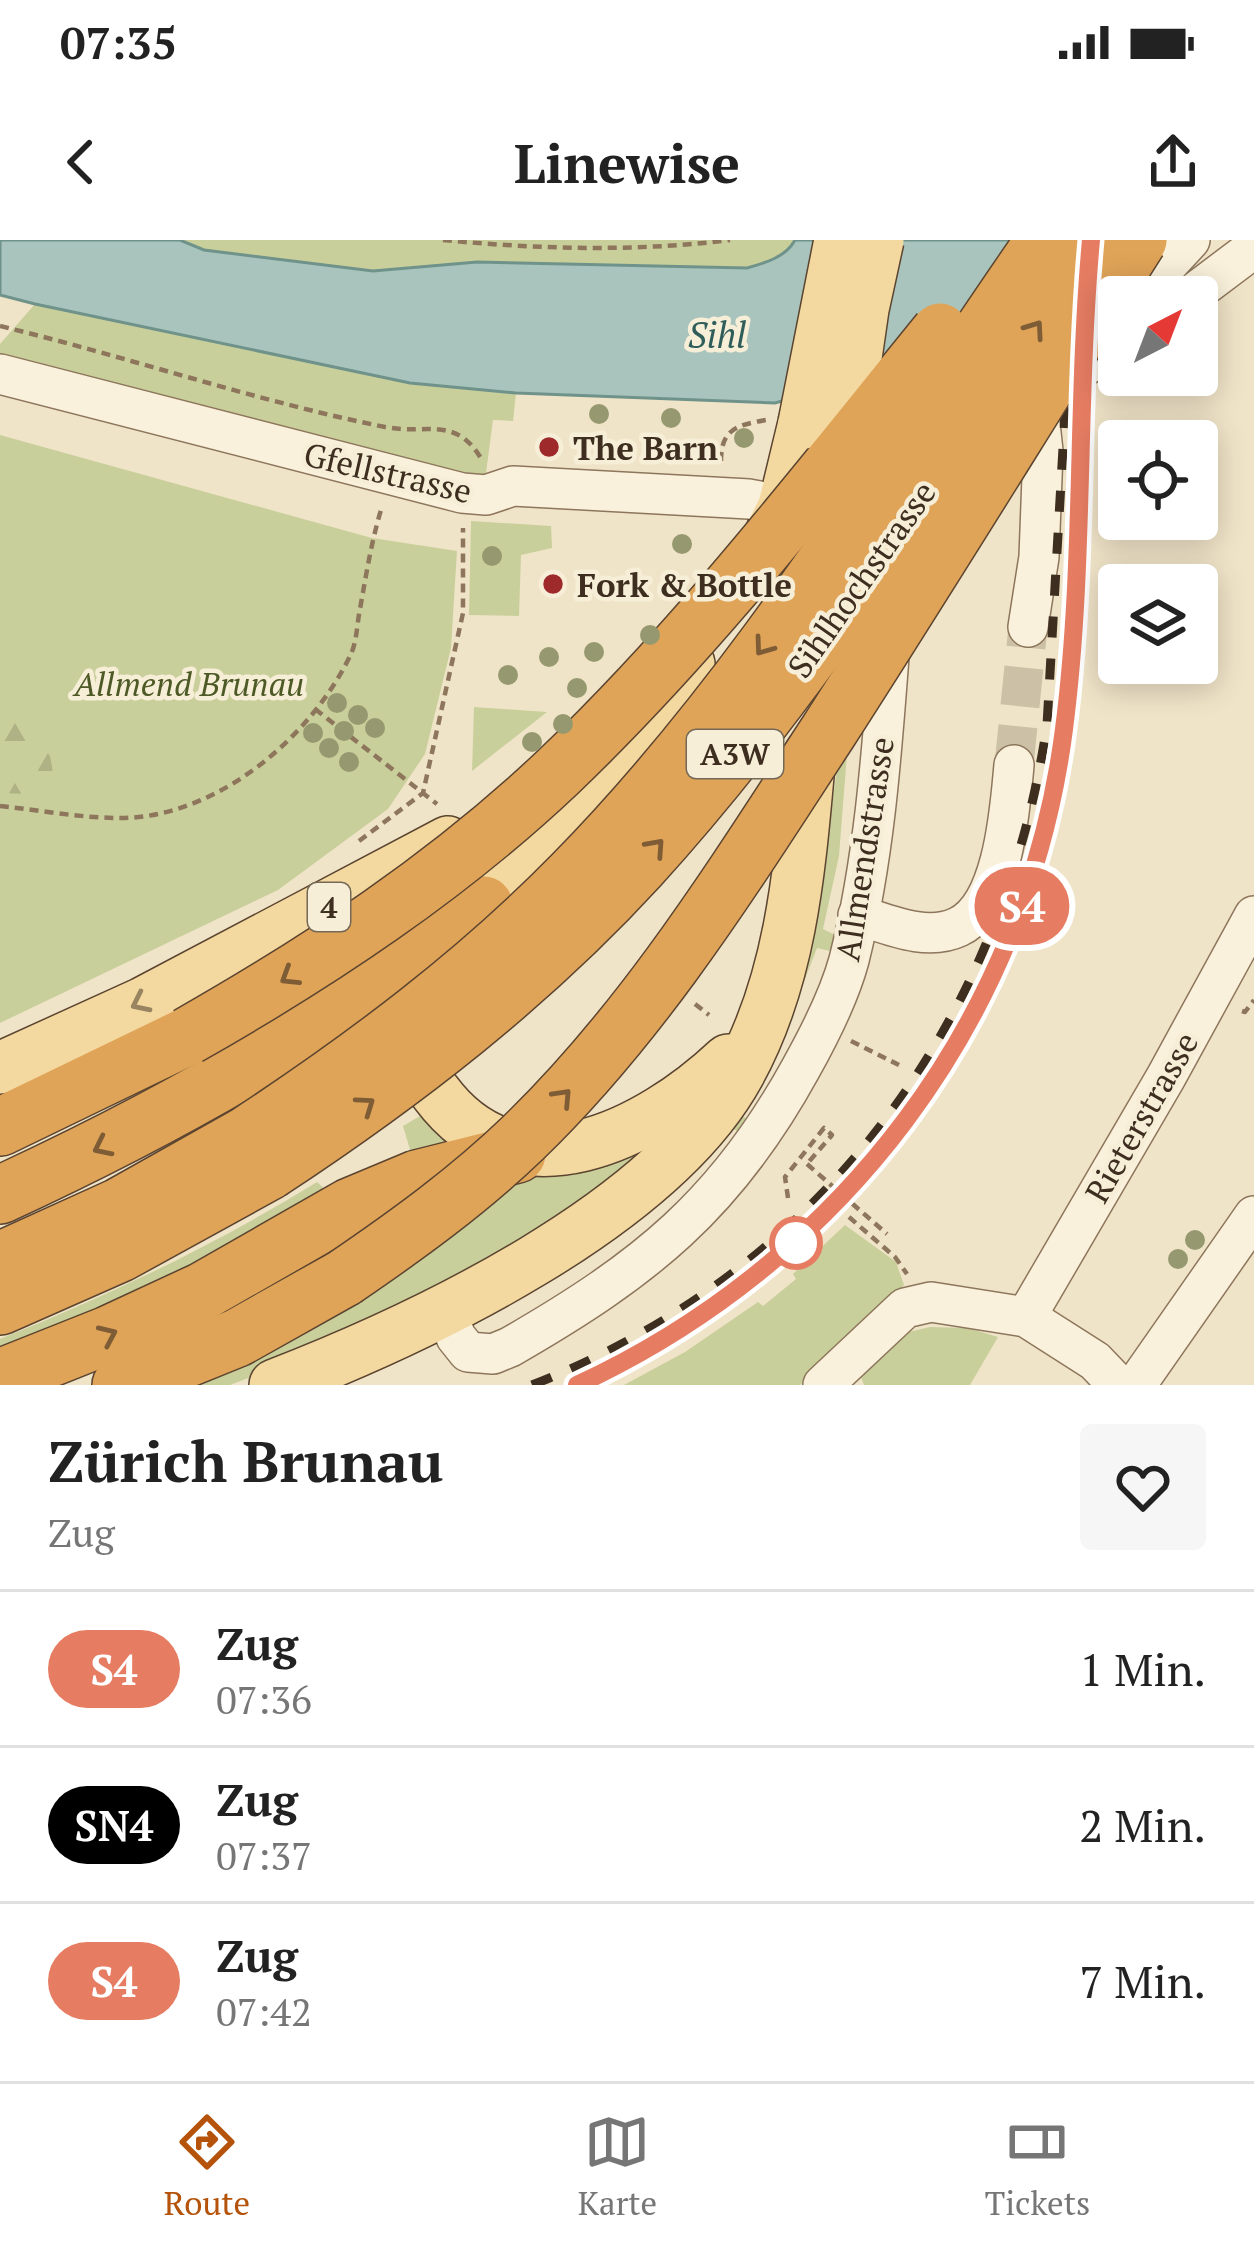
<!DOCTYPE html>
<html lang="de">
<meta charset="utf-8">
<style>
:root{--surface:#fff;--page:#f6f6f6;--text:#222;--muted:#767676;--line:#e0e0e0;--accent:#b45309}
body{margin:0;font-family:"PT Serif",serif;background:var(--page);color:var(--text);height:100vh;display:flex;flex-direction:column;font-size:45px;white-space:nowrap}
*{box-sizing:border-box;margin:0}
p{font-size:39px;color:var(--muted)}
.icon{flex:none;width:66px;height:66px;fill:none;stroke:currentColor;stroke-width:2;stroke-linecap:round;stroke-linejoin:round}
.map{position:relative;height:1145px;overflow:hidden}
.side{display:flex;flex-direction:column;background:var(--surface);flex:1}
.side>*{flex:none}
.badge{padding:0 24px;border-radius:39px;font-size:42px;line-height:78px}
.needle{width:78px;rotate:42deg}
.fabs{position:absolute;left:1098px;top:36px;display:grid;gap:24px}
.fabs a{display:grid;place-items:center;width:120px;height:120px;border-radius:12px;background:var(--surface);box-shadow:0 6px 30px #0003;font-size:60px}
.map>.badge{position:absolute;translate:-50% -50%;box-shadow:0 0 0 6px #fff}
.round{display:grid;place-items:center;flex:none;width:126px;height:126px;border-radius:12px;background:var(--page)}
.head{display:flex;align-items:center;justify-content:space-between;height:204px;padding:0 48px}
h1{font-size:57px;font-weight:800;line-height:90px}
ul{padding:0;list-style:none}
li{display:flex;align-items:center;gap:36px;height:156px;padding:0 48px;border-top:3px solid var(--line)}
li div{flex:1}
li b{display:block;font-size:45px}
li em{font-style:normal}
li .badge{min-width:132px;font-weight:700;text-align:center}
.status{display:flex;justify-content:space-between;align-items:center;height:84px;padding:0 60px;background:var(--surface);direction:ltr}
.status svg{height:33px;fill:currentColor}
header{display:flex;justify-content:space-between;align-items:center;height:156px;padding:0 48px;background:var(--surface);font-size:54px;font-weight:800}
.tabs{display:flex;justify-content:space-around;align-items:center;height:168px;border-top:3px solid var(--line);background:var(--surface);font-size:33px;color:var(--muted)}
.tabs a{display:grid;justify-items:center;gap:6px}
.tabs .active{color:var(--accent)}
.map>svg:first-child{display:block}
</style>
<div class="status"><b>07:35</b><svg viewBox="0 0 49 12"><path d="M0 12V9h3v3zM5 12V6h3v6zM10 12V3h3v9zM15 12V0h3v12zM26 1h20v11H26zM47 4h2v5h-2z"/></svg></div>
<header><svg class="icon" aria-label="back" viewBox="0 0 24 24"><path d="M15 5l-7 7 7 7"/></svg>Linewise<svg class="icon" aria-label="share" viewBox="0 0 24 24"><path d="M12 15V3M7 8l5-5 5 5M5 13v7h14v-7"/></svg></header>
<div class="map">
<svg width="1254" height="1145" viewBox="0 0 1254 1145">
<defs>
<pattern id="forest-firs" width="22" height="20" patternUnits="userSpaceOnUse" patternTransform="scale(3)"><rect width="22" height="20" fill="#c9cf9b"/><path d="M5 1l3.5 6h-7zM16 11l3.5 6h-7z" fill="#aeb285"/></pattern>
</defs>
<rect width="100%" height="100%" fill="#f0e4c8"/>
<!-- green -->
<g fill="#c9cf9b">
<path d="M180,0h615c-9,17 -30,23 -48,28l-270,-6 -104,9 -169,-21z"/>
<path d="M35,64l375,79 106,10 -3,28 -20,-1 -7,53 -10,10 -476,-127v-12z"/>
<path d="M0,195l372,103 85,13 -6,97 -26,106 -37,55 -110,81 -278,133z"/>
<path d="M471,281l80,5 1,22 -31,7 -2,61 -50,-1z"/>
<path d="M474,467l73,5 -75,59z"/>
<path d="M839,513l8,1 -8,102 -16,73 18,9 -2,15 -22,-5 -32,83 -45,83 17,12 -9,13 -17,-12 67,-136 19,-73z"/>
<path d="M425,873l54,31 -479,216v-21c110,-44 215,-94 317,-157l10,9 84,-38 -8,-27z"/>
<path d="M650,899l18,9 -292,181 -146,56h-57l345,-213z"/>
<path d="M845,985l51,37 8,23 -104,100h-176l61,-33 73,-50 5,4 33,-27 -3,-5z"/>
<path d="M930,1087l38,1 30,9 -28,48h-106l-7,-18 30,-30z"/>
</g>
<!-- forest -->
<path fill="url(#forest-firs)" d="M0,438c42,24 52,72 55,117l-55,-2z"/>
<!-- water -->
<path fill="#a9c4bc" stroke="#6f938a" stroke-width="3" d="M0,0h180l24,10 169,21 104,-9 270,6c18,-5 39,-11 48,-28h349l-252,130 -117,33 -259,-10 -106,-10 -375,-79 -35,-9z"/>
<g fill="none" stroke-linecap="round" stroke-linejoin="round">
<!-- minor-tunnel -->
<path stroke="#ccc0a6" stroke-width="39" stroke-dasharray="39 20" stroke-linecap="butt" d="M1014,525l14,-138"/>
<defs>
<g id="minor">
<path d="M1137,57l53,-57"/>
<path d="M1189,57l65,-49"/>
<path d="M0,134l462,119 24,2 27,-9 236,13 35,7"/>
<path d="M1048,146l71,-39"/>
<path d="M1028,387l11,-70 4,-106 -6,-54"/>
<path d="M858,675c30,9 68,27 100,12 46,-21 52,-119 56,-162"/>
<path d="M445,1068l11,29 12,15 25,2 17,-7c134,-77 216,-142 291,-279 19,-34 38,-71 48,-108 26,-104 33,-211 41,-317"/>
<path d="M1026,1077l140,-240 88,-161"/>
<path d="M823,1145l82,-77 26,-6 95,15 69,44 23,24"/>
<path d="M1136,1145l118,-169"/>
</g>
<g id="major">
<path d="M772,291l12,-25 20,-83"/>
<path d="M457,697c29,-34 62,-62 92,-95 50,-56 96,-117 140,-178"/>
<path d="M409,786c-3,26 12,48 27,67 82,110 213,41 292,-33"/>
<path d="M0,828l143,-65 305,-161"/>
<path d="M275,1145c147,-57 386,-169 464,-312 54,-98 61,-210 71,-319"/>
</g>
<g id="highway">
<path d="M0,887l188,-91"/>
<path d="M0,955c110,-51 216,-106 318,-172 57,-37 110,-79 166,-118"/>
<path d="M0,1021l119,-54 128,-72"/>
<path d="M0,1066l120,-53 149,-82"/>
<path d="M0,1138l108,-43 95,-44 147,-84 67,-28 100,-25"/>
<path d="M121,1145l116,-47 107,-60"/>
</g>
</defs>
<!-- minor casing -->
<use href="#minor" stroke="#8d765c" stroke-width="42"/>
<!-- major casing -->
<use href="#major" stroke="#5b4430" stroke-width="54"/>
<!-- highway casing -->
<use href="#highway" stroke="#5b4430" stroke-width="60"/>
<!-- path -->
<g stroke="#8d765c" stroke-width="4.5" stroke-dasharray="9 6" stroke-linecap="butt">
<path d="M443,0c94,9 192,12 287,0"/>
<path d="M0,86c129,31 255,75 385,101 43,8 71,-12 97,33"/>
<path d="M721,221c0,-32 16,-36 45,-41"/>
<path d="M315,469l122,95"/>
<path d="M0,566c39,4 80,12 120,12 96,0 191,-80 231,-164 6,-13 6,-31 9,-45 6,-33 11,-66 21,-99"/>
<path d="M359,601l64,-48 40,-180v-85"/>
<path d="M695,764l14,11"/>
<path d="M1242,771l3,1 9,-12"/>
<path d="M851,801l48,24"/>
<path d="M788,958l-3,-21 39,-49 8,7 -25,29"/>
<path d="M849,977l46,40 12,17"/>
</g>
<!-- minor -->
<use href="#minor" stroke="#faf1dc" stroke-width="39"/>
<!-- major -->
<use href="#major" stroke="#f3d9a0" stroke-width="51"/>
<!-- highway -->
<use href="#highway" stroke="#e0a458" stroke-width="57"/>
<!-- rail -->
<path stroke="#3d2e20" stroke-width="9" stroke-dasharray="21 21" stroke-linecap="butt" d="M532,1145c287,-112 470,-358 515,-660l28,-485"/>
<defs>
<g id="major-bridge">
<path d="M848,173l15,-104 15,-69"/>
<path d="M804,183l36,-183"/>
</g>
<g id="highway-bridge">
<path d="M188,796c132,-75 259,-159 370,-264 141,-135 260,-290 382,-440"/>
<path d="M247,895c117,-77 228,-160 326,-260 185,-188 322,-420 472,-635"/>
<path d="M269,931c134,-88 261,-186 370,-305 171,-188 305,-408 450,-615"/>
<path d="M344,1038c63,-43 124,-87 179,-140 123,-119 212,-264 305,-406 105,-163 206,-328 310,-492"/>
</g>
</defs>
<!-- major-bridge casing -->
<use href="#major-bridge" stroke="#5b4430" stroke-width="54" stroke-linecap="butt"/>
<!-- highway-bridge casing -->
<use href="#highway-bridge" stroke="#5b4430" stroke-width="60" stroke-linecap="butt"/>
<!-- path-bridge -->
<path stroke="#8d765c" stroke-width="4.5" stroke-dasharray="9 6" stroke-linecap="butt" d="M807,924l80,70"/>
<!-- major-bridge -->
<use href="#major-bridge" stroke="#f3d9a0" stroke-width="51"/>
<!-- highway-bridge -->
<use href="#highway-bridge" stroke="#e0a458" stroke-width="57"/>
</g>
<!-- trees -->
<g fill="#96986f">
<circle cx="599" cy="174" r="10"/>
<circle cx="671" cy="178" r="10"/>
<circle cx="744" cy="198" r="10"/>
<circle cx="682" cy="304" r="10"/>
<circle cx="492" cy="316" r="10"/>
<circle cx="650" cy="395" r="10"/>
<circle cx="594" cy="412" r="10"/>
<circle cx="549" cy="417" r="10"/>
<circle cx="508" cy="435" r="10"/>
<circle cx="577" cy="448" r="10"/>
<circle cx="337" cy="463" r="10"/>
<circle cx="358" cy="475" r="10"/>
<circle cx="563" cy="484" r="10"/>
<circle cx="375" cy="488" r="10"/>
<circle cx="344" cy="491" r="10"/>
<circle cx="313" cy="493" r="10"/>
<circle cx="532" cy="502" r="10"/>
<circle cx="329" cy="508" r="10"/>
<circle cx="349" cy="522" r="10"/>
<circle cx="1195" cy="1000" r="10"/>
<circle cx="1178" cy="1019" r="10"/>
</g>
<!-- one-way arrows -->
<defs><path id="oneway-chevron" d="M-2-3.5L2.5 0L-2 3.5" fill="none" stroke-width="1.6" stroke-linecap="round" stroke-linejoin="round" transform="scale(3)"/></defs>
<g stroke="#7e5d36">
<use href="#oneway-chevron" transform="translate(1035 89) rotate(-55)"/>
<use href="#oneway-chevron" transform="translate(763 407) rotate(126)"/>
<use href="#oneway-chevron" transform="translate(656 607) rotate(-48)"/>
<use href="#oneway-chevron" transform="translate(289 737) rotate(148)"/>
<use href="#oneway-chevron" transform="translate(563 857) rotate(-47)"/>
<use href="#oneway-chevron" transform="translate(366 865) rotate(-35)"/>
<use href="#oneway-chevron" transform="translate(102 907) rotate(154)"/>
<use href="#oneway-chevron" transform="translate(108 1095) rotate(-24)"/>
</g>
<use stroke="#988460" href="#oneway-chevron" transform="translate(140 763) rotate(154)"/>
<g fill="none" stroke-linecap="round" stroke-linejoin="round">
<defs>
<path id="line" d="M577,1145c264,-122 450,-366 487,-656 21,-162 12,-326 27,-489"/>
</defs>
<!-- line casing -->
<use href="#line" stroke="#fff" stroke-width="27"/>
<!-- line -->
<use href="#line" stroke="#e67d63" stroke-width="18"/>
</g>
<!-- markers -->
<g fill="#9e2a2b" stroke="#f7eed8" stroke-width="4.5">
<circle cx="549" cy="207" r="12"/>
<circle cx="553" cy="344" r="12"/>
</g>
<circle fill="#fff" stroke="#e67d63" stroke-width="6" cx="796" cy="1003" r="24"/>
<g text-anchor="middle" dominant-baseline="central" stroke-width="9" stroke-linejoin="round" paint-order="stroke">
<!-- shield labels -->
<g fill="#f7eed8" stroke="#756857" stroke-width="3">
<rect x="687" y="490" width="96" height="48" rx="9"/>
<rect x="308" y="643" width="42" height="48" rx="9"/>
</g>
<g font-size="30" font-weight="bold" fill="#3d2e20">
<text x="735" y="514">A3W</text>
<text x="329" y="667">4</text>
</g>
<!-- poi labels -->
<g font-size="33" font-weight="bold" fill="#3d2e20" stroke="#f7eed8" text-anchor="start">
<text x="573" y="207">The Barn</text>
<text x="577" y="344">Fork &amp; Bottle</text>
</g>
<!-- street labels -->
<g font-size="33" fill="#3d2e20" stroke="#f7eed8">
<text transform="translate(388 232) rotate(13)">Gfellstrasse</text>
<text transform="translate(861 339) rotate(-55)">Sihlhochstrasse</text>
<text transform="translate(864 609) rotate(-81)">Allmendstrasse</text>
<text transform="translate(1141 877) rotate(-60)">Rieterstrasse</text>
</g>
<!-- park labels -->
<g font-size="33" font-style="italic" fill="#4d5a26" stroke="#f7eed8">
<text x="189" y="443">Allmend Brunau</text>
</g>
<!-- water labels -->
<g font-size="36" font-style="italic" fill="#2f5d5a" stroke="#f7eed8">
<text x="717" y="94">Sihl</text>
</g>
</g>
</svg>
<div class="fabs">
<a><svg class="needle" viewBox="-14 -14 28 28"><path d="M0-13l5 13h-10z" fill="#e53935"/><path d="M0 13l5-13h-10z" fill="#767676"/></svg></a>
<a><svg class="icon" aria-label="locate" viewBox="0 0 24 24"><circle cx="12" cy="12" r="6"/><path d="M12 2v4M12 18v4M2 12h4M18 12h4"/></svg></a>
<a><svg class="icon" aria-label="layers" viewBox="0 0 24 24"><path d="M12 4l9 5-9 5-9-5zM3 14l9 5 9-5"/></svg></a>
</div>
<b class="badge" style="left:1022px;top:666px;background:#e67d63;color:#fff">S4</b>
</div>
<section class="side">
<div class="head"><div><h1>Zürich Brunau</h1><p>Zug</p></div><a class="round"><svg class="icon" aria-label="heart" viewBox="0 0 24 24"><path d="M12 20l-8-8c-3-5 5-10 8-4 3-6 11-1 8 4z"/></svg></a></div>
<ul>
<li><span class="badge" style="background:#e67d63;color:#fff">S4</span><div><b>Zug</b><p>07:36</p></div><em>1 Min.</em></li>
<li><span class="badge" style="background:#000;color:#fff">SN4</span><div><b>Zug</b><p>07:37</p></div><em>2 Min.</em></li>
<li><span class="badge" style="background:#e67d63;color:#fff">S4</span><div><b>Zug</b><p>07:42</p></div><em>7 Min.</em></li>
</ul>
</section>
<nav class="tabs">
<a class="active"><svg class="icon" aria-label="directions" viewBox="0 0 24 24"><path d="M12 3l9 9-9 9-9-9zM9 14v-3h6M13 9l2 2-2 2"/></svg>Route</a>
<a><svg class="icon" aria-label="map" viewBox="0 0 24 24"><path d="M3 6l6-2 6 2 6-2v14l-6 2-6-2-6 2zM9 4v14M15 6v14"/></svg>Karte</a>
<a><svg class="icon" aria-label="tickets" viewBox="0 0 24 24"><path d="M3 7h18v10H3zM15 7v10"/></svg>Tickets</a>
</nav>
